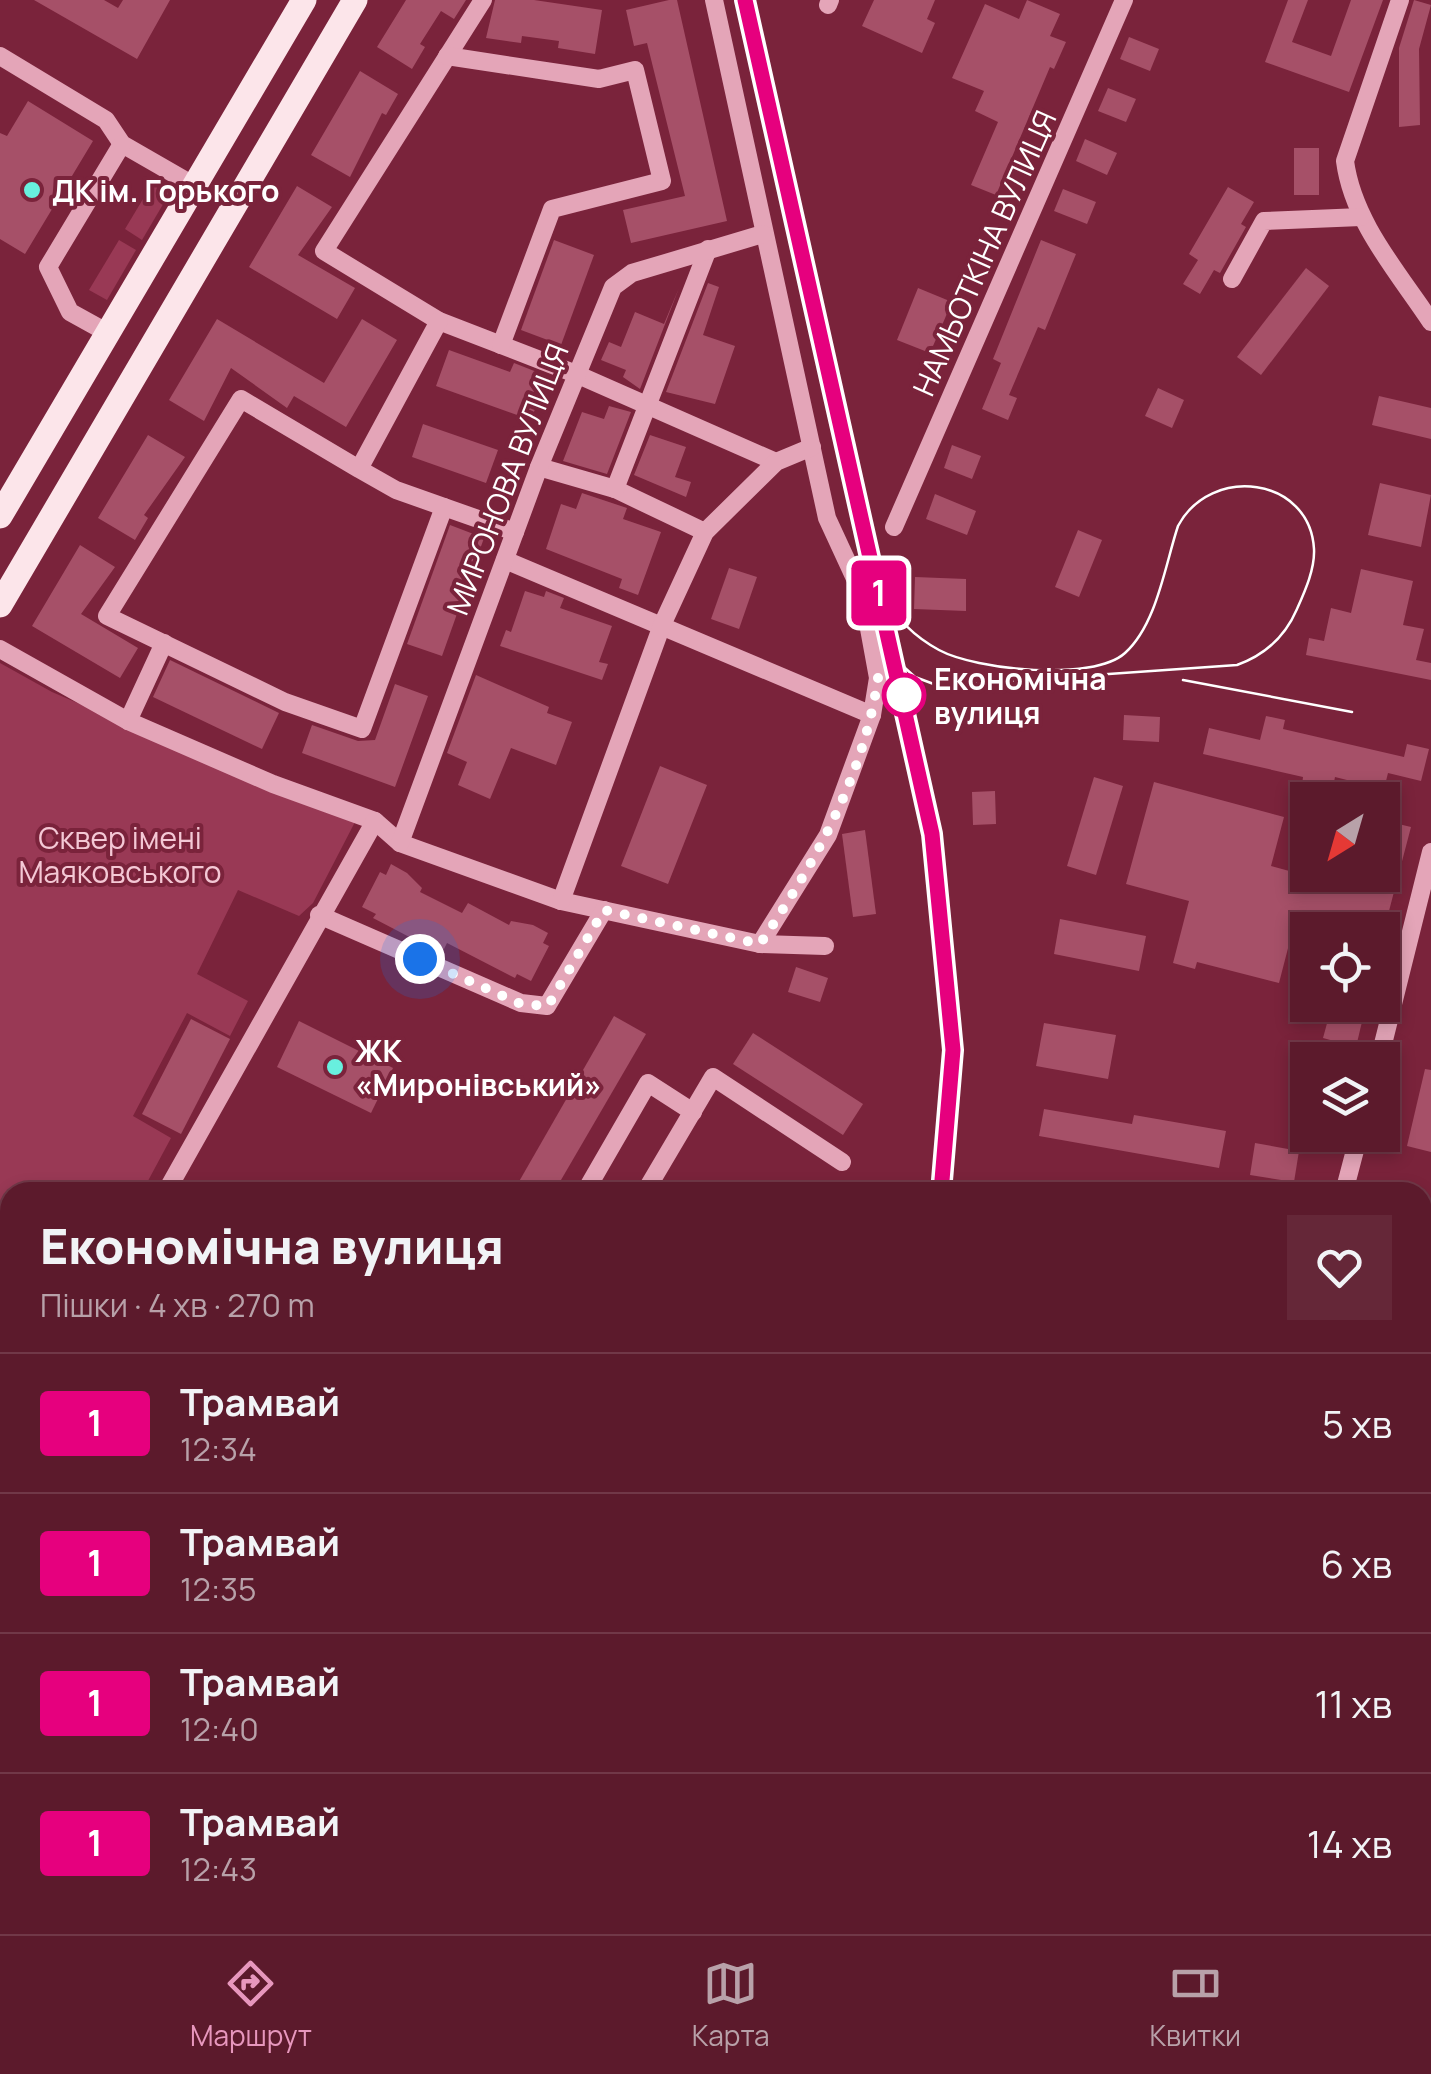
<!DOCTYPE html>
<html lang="uk">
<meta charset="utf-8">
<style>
:root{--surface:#5c1a2c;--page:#652738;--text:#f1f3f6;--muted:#b8a1a9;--line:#713848;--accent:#e797bd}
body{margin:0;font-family:Manrope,sans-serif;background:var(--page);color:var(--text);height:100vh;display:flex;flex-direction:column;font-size:38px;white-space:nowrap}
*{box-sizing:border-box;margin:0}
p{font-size:32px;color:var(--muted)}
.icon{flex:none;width:55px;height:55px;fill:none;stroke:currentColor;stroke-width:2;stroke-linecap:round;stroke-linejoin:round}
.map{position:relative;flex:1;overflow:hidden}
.side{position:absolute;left:0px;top:1182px;width:1432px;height:752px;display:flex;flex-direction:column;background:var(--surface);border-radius:30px 30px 0 0;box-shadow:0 5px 15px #0003,0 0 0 2px var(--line)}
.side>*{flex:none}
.badge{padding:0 20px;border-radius:8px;font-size:35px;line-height:65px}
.needle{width:65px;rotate:217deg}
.buttons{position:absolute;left:1290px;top:782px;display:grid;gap:20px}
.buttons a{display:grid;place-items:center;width:110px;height:110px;border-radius:0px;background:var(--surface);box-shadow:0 5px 15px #0003,0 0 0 2px var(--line);font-size:50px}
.you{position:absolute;width:50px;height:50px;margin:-25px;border:8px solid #fff;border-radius:50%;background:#1a73e8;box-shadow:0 0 0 15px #1a73e833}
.map>.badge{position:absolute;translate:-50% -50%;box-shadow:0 0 0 5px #fff}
.round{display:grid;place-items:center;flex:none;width:105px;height:105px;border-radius:0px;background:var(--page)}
.overview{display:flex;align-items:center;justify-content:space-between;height:170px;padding:0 40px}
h1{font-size:48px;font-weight:800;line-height:75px}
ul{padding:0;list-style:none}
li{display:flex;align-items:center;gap:30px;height:140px;padding:0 40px;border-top:2px solid var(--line)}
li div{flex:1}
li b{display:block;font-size:38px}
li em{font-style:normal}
li .badge{min-width:110px;font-weight:700;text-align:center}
.tabs{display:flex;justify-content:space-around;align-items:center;height:140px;border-top:2px solid var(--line);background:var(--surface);font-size:28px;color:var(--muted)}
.tabs a{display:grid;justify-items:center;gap:5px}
.tabs .selected{color:var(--accent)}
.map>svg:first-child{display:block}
</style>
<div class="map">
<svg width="1431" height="1934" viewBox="0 0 1431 1934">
<rect width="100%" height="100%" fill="#7a233b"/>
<!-- green -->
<g fill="#993955">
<path d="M155,179l17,10 -30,51 -17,-11z"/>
<path d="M119,240l17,10 -29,50 -18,-10z"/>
<path d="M0,663l52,29 303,130 -42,81 -14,13 -61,-26 -41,84 51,27 -18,35 -43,-23 -54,103 38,22 -29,54h-132v105l-10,-1z"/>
</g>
<!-- building -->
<g fill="#a65068">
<path d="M34,0h70l14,8 5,-8h47l-33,59z"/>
<path d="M406,0h60l-12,19 -13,-8 -21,33 5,3 -13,22 -35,-22z"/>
<path d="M495,0h39l68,10 -7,44 -37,-6 1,-7 -37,-5 -1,7 -35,-5z"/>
<path d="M669,0h8l50,221 -96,22 -8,-33 62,-14 -38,-153 -13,3 -8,-36z"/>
<path d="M874,0h61l-8,19 8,4 -13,30 -60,-27z"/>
<path d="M1027,0l33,14 -10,22 16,6 -12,27 -4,-2 -54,128 -25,-10 27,-63 -23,-11 9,-20 -32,-13 33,-74 34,15z"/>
<path d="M1288,0h20l-16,42 39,14 20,-56h32l-34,92 -84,-30z"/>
<path d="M1414,0l17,5 -12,44 1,76 -21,2v-79z"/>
<path d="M1129,37l30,12 -9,22 -30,-12z"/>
<path d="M360,71l38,23 -12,21 -4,-2 -32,64 -39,-22z"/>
<path d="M1108,88l28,11 -10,23 -28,-11z"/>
<path d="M28,101l65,40 -68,113 -25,-15v-106l7,3z"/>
<path d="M1085,139l32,14 -10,22 -31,-14z"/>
<rect x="1294" y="148" width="25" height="47"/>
<path d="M297,186l35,21 -34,48 57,33 -18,31 -88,-52z"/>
<path d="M1228,187l26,15 -13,22 5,3 -26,46 -6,-3 -14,24 -17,-10 15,-24 -9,-6z"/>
<path d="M1063,189l33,13 -9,22 -33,-13z"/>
<path d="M554,240l40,15 -33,90 -40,-15z"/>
<path d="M1041,240l35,14 -31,76 -7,-3 -29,68 8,3 -9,22 -26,-11 19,-46 -8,-4z"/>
<path d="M1306,268l23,18 -68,89 -24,-18z"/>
<path d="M708,283l11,4 -16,48 32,11 -20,58 -49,-12z"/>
<path d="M679,288l-39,101 -17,-12 3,-7 -25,-10 8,-18 12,5 14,-35 29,12z"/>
<path d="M918,288l34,14 -22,51 -33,-13z"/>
<path d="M217,319l107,64 38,-64 35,21 -51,87 -52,-31 -7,12 -56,-40 -27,53 -35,-21z"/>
<path d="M449,350l61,22 4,-9 33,13 -16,44 -95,-34z"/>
<path d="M1158,388l26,12 -12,28 -27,-12z"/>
<path d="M1379,396l52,12v31l-59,-14z"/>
<path d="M609,406l22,6 -24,62 -44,-13 19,-49 22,7z"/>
<path d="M423,424l75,26 -12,33 -74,-26z"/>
<path d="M148,435l37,22 -41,58 4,3 -13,22 -37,-22z"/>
<path d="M650,435l36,12 -11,30 16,5 -5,15 -52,-22z"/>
<path d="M952,445l29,11 -9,23 -28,-11z"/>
<path d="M1380,483l51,12 -10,52 -53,-12z"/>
<path d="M582,493l45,15 -4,11 38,13 -23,63 -19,-7 3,-9 -76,-30 15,-45 15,5z"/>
<path d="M935,494l41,17 -9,24 -41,-16z"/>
<path d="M450,525l34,13 -42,118 -35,-12z"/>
<path d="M1078,530l24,10 -23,57 -24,-10z"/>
<path d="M80,545l35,22 -34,47 57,34 -18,30 -88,-52z"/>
<path d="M729,568l28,9 -18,52 -28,-10z"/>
<path d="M1361,569l52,12 -10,44 21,4 -8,31 15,3v17l-125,-25 3,-17 15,3 7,-33 20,5z"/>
<path d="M915,577l51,2v32l-52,-2z"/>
<path d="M525,591l19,6 2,-6 18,7 -4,10 52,18 -13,36 9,2 -6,16 -102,-34 6,-16 5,2z"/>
<path d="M170,660l109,53 -17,36 -109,-52z"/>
<path d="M476,675l73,32 -2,6 25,9 -16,43 -45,-17 -21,51 -32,-14 9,-23 -20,-9z"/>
<path d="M395,684l33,12 -33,91 -93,-34 10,-28 46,16 17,-1z"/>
<path d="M1124,715l36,2 -1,25 -36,-2z"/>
<path d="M1266,716l19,4 -2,9 121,28 3,-13 22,5 -8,32 -33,-8 -6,24 -21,-4 2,-9 -28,-7 -3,15 -30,-7 1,-8 -100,-23 6,-26 51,12z"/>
<path d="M660,766l47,19 -39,99 -47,-18z"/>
<path d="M1094,777l29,9 -27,89 -29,-9z"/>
<path d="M1154,782l130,35 -13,49 55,15 2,-6h54v-55l29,7 -27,103h-72l-18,-5 -15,58 -82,-21 -2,7 -22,-6 16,-62 -63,-17z"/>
<path d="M995,791l1,33 -23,1 -1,-33z"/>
<path d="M865,830l11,84 -23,3 -11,-83z"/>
<path d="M391,864l16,9 15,15 -2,4 42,21 6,-10 41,22 2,-4 22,4 15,8 -5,10 6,3 -18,35 -14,-7 -2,4 -68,-35 -3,6 -24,-13 -3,5 -44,-23 3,-4 -14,-7 18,-35 6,3z"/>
<path d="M1060,919l86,17 -7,35 -85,-17z"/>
<path d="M796,967l32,11 -8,24 -32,-10z"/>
<path d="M1332,1005h34l-10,42 -33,-9z"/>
<path d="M614,1016l32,18 -92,158h-41z"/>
<path d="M191,1019l39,20 -49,95 -39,-20z"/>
<path d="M299,1021l94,47 -22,45 -94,-46z"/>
<path d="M1044,1023l72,12 -8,44 -72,-13z"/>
<path d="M753,1033l110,71 -20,31 -110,-71z"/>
<path d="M1425,1069l6,1v82l-24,-6z"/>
<path d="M1044,1109l88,15 2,-9 92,16 -7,37 -180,-32z"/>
<path d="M1255,1143l44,8 -5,31 -44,-7z"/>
</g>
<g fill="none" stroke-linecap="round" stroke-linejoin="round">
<!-- minor -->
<g stroke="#e4a5b8" stroke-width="18">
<path d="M483,0l-159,251 115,70 137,53 200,88"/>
<path d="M714,0l113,518 36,78 15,82 -6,37 -44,120 -68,109"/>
<path d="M1400,0l-55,161c8,61 53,111 86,161"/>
<path d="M828,5l2,-5"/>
<path d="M0,56l106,64 16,24 73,42"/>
<path d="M447,56l152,23 36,-9 27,111 -110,28 -51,136"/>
<path d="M1232,279l32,-58 97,-4"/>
<path d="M108,333l-38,-21 -22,-45 74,-123"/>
<path d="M539,467l76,22 90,43"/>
<path d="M359,469l37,21 48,17 -82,222 -77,-27 -178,-86 134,-217 118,70 80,-148"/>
<path d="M615,489l93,-240"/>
<path d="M444,507l71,25"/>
<path d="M894,527l230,-527"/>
<path d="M505,560l367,155"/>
<path d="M0,649l128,72 145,63 102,37 25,22 161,58 199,43 65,2"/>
<path d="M128,721l36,-78"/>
<path d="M400,843l139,-376 74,-180 19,-14 131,-39"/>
<path d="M561,901l101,-276 43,-93 71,-70 36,-15"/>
<path d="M319,915l202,88 26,3 57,-96"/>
<path d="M1379,1060l52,-208"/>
<path d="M166,1192l209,-371"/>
<path d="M585,1192l63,-109 45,29"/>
<path d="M645,1192l68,-115 129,85"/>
<path d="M1344,1192l15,-57"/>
<path d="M0,1216l10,5"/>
<path d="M0,1407l10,7"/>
<path d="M0,1804l10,-17"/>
<path d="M0,1872l10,6"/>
<path d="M87,1925l15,9"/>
<path d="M302,1934l6,-9"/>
<path d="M538,1934l5,-9"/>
<path d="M1145,1934l3,-9"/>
</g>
<!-- major -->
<g stroke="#fce5ea" stroke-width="25">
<path d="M0,516l304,-516"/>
<path d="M0,605l355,-605"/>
</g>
<!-- tram -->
<g stroke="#fff" stroke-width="2.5">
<path d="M745,0l186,834 22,216 -12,142"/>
<path d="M886,597c11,23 31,41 53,53 37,20 154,32 186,3 32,-29 40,-88 53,-127 33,-62 132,-49 136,23 1,20 -9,42 -17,60 -12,28 -32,46 -60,56l-298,21 -24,-9 -21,-19"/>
<path d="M1183,680l169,32"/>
<path d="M593,1934l5,-9"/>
</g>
</g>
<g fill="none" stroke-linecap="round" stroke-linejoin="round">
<defs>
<path id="line" d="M745,0l187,834 21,216 -12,142"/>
</defs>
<!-- line casing -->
<use href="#line" stroke="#fff" stroke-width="22"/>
<!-- line -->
<use href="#line" stroke="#e6007e" stroke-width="15"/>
<!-- walk -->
<path stroke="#fff" stroke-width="10" stroke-dasharray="0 18" d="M420,959l101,45 27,2 56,-96 156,34c55,-81 104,-168 118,-266l26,17"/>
</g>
<!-- markers -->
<g fill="#68efde" stroke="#7a233b" stroke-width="4">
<circle cx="32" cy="190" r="10"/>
<circle cx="335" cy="1067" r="10"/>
</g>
<circle fill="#fff" stroke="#e6007e" stroke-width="5" cx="904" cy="695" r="20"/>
<g text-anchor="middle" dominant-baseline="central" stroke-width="8" stroke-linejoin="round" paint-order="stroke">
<!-- poi labels -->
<g font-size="30" font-weight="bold" fill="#fff" stroke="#7a233b" text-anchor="start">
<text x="52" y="190">ДК ім. Горького</text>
<text x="355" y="1050">ЖК<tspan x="355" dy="34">«Миронівський»</tspan></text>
</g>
<!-- street labels -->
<g font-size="30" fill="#fff" stroke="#7a233b">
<text transform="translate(984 253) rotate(-66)">НАМЬОТКІНА ВУЛИЦЯ</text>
<text transform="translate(507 479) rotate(-69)">МИРОНОВА ВУЛИЦЯ</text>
</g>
<!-- stop labels -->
<g font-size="30" font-weight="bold" fill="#fff" stroke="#7a233b" text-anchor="start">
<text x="934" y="678">Економічна<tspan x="934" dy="34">вулиця</tspan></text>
</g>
<!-- park labels -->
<g font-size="30" fill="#f4c8d5" stroke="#7a233b">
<text x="120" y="837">Сквер імені<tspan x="120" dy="34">Маяковського</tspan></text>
</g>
</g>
</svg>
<div class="buttons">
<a><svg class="needle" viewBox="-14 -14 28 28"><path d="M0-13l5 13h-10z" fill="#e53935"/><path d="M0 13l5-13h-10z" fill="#b8a1a9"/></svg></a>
<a><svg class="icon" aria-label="locate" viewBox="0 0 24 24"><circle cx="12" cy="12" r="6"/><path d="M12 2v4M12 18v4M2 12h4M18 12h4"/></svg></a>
<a><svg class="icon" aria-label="layers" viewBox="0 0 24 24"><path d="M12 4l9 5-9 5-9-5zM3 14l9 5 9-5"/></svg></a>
</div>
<div class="you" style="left:420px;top:959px"></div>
<b class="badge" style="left:879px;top:593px;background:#e6007e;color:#fff">1</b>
<section class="side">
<div class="overview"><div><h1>Економічна вулиця</h1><p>Пішки · 4 хв · 270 m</p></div><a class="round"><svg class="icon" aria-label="heart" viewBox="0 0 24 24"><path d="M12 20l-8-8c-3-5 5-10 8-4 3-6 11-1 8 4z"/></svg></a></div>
<ul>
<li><span class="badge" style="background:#e6007e;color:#fff">1</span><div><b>Трамвай</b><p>12:34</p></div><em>5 хв</em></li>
<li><span class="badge" style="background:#e6007e;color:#fff">1</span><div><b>Трамвай</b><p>12:35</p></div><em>6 хв</em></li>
<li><span class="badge" style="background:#e6007e;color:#fff">1</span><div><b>Трамвай</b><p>12:40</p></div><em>11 хв</em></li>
<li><span class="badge" style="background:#e6007e;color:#fff">1</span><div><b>Трамвай</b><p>12:43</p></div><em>14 хв</em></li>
</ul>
</section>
</div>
<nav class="tabs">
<a class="selected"><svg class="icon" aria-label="directions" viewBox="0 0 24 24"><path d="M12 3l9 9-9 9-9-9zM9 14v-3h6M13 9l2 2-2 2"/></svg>Маршрут</a>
<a><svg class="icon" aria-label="map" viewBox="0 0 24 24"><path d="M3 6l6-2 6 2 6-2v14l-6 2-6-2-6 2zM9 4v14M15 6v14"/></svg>Карта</a>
<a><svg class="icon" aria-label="tickets" viewBox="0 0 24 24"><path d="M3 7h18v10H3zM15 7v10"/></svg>Квитки</a>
</nav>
